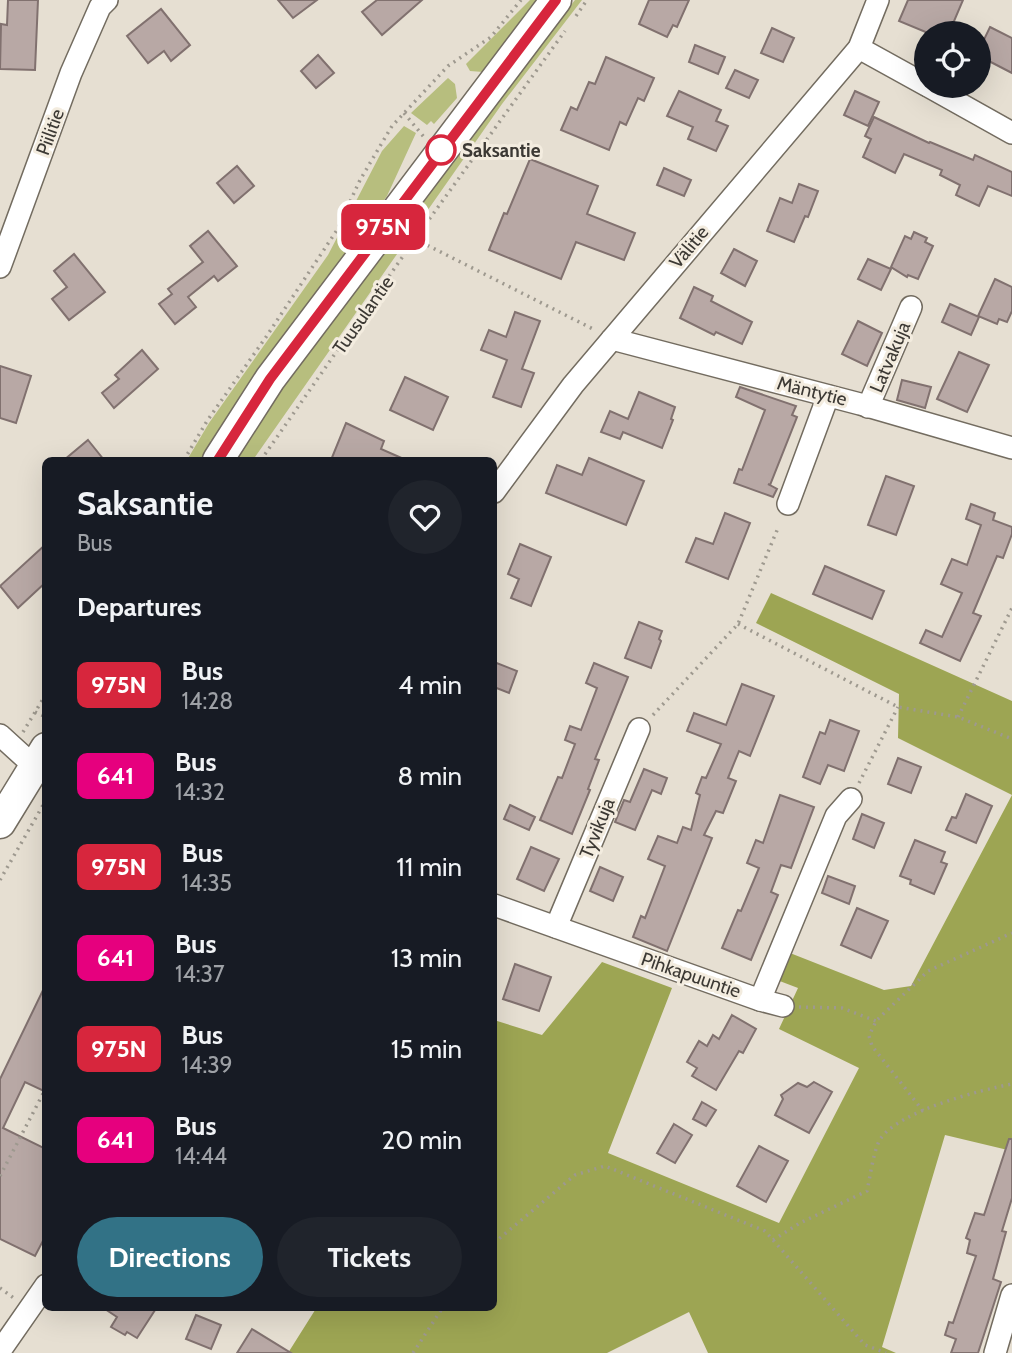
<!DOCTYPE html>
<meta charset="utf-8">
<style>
:root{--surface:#171b24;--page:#20242c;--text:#f1f3f6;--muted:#9ea1a6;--accent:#327286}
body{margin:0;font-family:Cabin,sans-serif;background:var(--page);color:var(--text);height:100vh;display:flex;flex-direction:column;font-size:26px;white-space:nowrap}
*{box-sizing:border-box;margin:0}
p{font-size:23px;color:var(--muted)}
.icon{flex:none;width:38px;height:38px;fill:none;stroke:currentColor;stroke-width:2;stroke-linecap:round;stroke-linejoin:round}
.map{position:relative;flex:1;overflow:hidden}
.panel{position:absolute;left:42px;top:457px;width:455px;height:854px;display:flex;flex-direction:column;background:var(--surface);border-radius:10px;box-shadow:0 7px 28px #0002}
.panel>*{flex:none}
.badge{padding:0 14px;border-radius:10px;font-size:24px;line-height:46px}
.controls{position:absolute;left:914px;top:21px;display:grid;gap:14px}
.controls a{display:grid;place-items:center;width:77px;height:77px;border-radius:50%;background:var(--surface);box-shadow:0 7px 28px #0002;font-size:35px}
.map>.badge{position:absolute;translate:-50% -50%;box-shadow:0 0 0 4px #fff}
h2{padding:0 35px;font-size:26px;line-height:63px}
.round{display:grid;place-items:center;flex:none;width:74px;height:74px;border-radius:37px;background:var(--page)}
.summary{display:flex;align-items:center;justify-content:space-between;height:119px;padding:0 35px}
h1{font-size:33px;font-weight:800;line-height:52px}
.primary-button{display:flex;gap:14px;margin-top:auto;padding:14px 35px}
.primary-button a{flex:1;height:80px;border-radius:42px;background:var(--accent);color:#fff;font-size:28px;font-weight:800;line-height:80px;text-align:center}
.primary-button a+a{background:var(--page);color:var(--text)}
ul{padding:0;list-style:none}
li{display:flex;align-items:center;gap:21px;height:91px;padding:0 35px}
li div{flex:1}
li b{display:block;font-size:26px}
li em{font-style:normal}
li .badge{min-width:77px;font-weight:700;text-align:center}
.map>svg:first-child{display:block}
</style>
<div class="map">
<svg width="1012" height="1353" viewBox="0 0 1012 1353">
<rect width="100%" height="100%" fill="#e6dfd2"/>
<!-- green -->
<g fill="#b7be7e">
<path d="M530,0h10l-51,66 -6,6 -13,-1 -4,-7z"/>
<path d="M575,0h7l-80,104 -249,356h-23l69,-102z"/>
<path d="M448,78l7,6 2,14 -23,26 -3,-3 -4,4 -16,-12z"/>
<path d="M404,126l12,7 -29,63 -108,147 -79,117h-13l22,-37 119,-168 54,-104z"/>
</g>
<!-- forest -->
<path fill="#9da553" d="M771,593l241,108v450l-67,-16 -63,212 14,6h-188l-19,-41 -82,41h-319l29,-46h177v-287l48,15 60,-73 70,26 -64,165 171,70 80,-155 -80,-39 19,-41 -21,-8 13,-27 94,37 27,-4 101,-191 -114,-57 1,-44 -143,-71z"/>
<!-- building -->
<g fill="#b8a8a5" stroke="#81716f" stroke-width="2">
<path d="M8,0h30l-3,70 -35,-1 1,-45 6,1z"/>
<path d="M278,0h39l-24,18z"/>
<path d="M377,0h45l-40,35 -20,-23z"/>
<path d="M649,0h40l-12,27 -4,-2 -6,12 -28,-13z"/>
<path d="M908,0h55l-14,33h-21l-29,-12z"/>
<path d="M161,9l29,36 -19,16 -7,-10 -16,12 -21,-27z"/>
<path d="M990,27l22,11v35l-29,-15 3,-5 -7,-3z"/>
<path d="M772,28l22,10 -11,24 -22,-9z"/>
<path d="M695,45l30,12 -7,17 -29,-12z"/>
<path d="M318,55l16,18 -18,15 -15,-17z"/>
<path d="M606,57l48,21 -10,23 -6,-3 -12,27 -6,-3 -11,28 -48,-20 10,-23 6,3 12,-28 6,2z"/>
<path d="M735,70l23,10 -9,18 -23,-10z"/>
<path d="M679,91l42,19 -5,11 12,5 -12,25 -28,-12 5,-12 -26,-11z"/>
<path d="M855,91l24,11 -11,24 -24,-11z"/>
<path d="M874,117l55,26 1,-1 43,18 2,-5 37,17v24l-24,-10 -9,20 -23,-11 4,-10 -20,-10 2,-5 -38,-16 -9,19 -32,-16 8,-18 -6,-3z"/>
<path d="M530,159l68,27 -11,28 48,19 -11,27 -48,-18 -15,37 -72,-29 15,-37 3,1z"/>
<path d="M237,166l17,20 -20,17 -17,-20z"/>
<path d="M664,168l27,12 -7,16 -27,-11z"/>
<path d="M799,184l19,7 -10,26 -3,-1 -11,26 -27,-11 13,-33 12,5z"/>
<path d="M208,231l29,35 -19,15 -4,-5 -26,21 8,10 -21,17 -16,-20 13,-10 -4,-5 35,-27 -13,-16z"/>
<path d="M914,232l13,6 -2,4 8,4 -15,33 -10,-4 -1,2 -16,-10 14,-31 6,3z"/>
<path d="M734,249l23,12 -12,25 -24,-13z"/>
<path d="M74,254l31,38 -36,28 -17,-21 15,-12 -13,-16z"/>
<path d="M868,259l23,10 -10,21 -23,-11z"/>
<path d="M995,279l17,8v24l-5,11 -8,-3 -2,5 -19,-8z"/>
<path d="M694,287l19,9 -2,5 41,21 -10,22 -26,-12 -2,3 -34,-17z"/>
<path d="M950,304l29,13 -8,18 -29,-13z"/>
<path d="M515,312l25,9 -18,48 12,4 -13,34 -28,-10 14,-37 -26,-10 8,-20 17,7z"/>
<path d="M858,321l24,12 -15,33 -25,-12z"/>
<path d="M142,350l16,19 -44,39 -12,-15 17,-14 -4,-4z"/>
<path d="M959,352l30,13 -22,47 -30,-13z"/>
<path d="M0,366l31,10 -15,47 -16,-5z"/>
<path d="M405,377l43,20 -15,33 -43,-20z"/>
<path d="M902,380l29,7 -6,21 -28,-8z"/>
<path d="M740,387l56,19 -4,9 5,2 -27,68 -2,-1 9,5 -4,8 -39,-14 5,-14 3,1 23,-60 -29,-13z"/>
<path d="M639,392l36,15 -4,12 2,1 -11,28 -39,-16 -3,7 -19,-7 9,-21 18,8z"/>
<path d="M346,423l38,18 -3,8 25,11h-75z"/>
<path d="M88,440l16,20h-40z"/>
<path d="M589,458l55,23 -18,44 -80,-32 11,-28 25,10z"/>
<path d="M886,476l28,10 -18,49 -28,-10z"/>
<path d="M971,504l24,9 -2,7 19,7v7l-9,24 -6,-2 -24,57 8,3 -21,45 -40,-18 6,-13 16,7 20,-44 -21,-9 11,-25 15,6 14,-40 -15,-6z"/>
<path d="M725,513l25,10 -22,56 -42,-17 10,-24 17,6z"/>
<path d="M46,544v38l-28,26 -18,-22z"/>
<path d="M520,544l31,13 -20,49 -20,-8 8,-19 -11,-5z"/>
<path d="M825,566l59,25 -12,28 -59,-25z"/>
<path d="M639,622l23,9 -3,8 2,2 -10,27 -26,-10z"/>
<path d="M494,662l23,9 -8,22 -15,-6z"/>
<path d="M594,663l34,14 -33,82 4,1 -11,29 2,1 -18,44 -32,-14 18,-43 4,1 13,-34 -10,-4 5,-14 11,4 16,-42 -11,-5z"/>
<path d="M742,684l32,12 -24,60 -11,-5 -11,27 8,3 -13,32 -7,-2 -12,24 8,3 -45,113 -34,-14 8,-21 4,2 20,-52 -17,-7 10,-23 19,7 6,-16 8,3 9,-35 -4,-2 6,-16 4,1 15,-34 -34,-13 7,-18 32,12z"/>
<path d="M830,720l29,11 -15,40 -16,-6 -8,19 -17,-7 17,-45 5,2z"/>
<path d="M898,758l23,9 -10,26 -23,-9z"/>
<path d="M644,769l23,9 -6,16 -9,-4 -17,40 -20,-8 9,-22 6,2z"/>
<path d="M966,794l26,12 -16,37 -30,-13 6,-13 4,1z"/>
<path d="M780,795l34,12 -23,61 -10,-3 -10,27 7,3 -27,65 -29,-12 16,-38 3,1 18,-43 -12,-5 9,-23 7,3z"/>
<path d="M510,805l25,12 -6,13 -25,-11z"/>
<path d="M862,814l22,9 -10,25 -21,-9z"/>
<path d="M915,840l30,12 -4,10 6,2 -13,30 -24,-10 1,-4 -11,-4z"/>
<path d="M531,847l28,12 -15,32 -27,-12z"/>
<path d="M600,867l23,10 -10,24 -23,-10z"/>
<path d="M828,876l27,10 -6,18 -27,-11z"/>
<path d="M857,908l31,13 -17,37 -30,-13z"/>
<path d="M515,964l36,13 -12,34 -36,-12z"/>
<path d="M46,984v108l-21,-10 -22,46 43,21v86l-11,21 -35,-17v-160z"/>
<path d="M732,1015l24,14 -13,24 -4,-2 -23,39 -24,-14 5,-8 -10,-6 12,-21 8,5 6,-11 6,4z"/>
<path d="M814,1082l18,10 -23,41 -34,-18 8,-16 -2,-4 17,-12 9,4z"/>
<path d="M702,1102l14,8 -10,16 -13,-7z"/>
<path d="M674,1124l18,11 -17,28 -18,-10z"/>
<path d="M1009,1139h3v59l-10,33 4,1 -13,47 8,3 -23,71h-27l5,-14 -11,-4 4,-13 4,1 23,-67 -9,-3 3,-13 -4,-2 9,-25 9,2z"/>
<path d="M759,1146l29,15 -22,41 -29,-16z"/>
<path d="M102,1307h55l-20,31 -10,-6 -2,3 -14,-8 6,-10z"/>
<path d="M196,1315l25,10 -10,24 -25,-10z"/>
<path d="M252,1329l39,24h-54z"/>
</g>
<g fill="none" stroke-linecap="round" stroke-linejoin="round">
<defs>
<g id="minor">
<path d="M859,48l67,37"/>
<path d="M928,86l84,47"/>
<path d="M0,267l71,-194 29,-66 7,-7"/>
<path d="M612,339l248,65 152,44"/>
<path d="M868,407l43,-100"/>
<path d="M494,492l79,-107 286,-337 19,-48"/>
<path d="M788,504l40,-108"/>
<path d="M0,735l34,31"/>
<path d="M494,905l266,95 76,-184 15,-17"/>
<path d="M556,927l83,-198"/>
<path d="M760,1000l23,6"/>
<path d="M0,1351l46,-66"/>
<path d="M995,1353l17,-58"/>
</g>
<g id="secondary">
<path d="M218,460l52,-81 286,-379"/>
<path d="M0,823l46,-75"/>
</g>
</defs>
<!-- minor casing -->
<use href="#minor" stroke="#736c60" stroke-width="24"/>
<!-- secondary casing -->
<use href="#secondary" stroke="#736c60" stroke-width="33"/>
<!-- path -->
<g stroke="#9e998f" stroke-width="3.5" stroke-dasharray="2 5" stroke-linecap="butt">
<path d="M576,16l11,-16"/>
<path d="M404,113l20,24"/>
<path d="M415,239l180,91"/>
<path d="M184,460l23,-39 59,-84 71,-107 23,-50 32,-54 56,-60 43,-29 30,-37"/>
<path d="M261,460l154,-221 150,-208"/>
<path d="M738,624l160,83 60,10 54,22"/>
<path d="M35,712l11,5"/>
<path d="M653,715l85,-91 40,-96"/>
<path d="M958,717l54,-109"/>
<path d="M23,732l23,-38"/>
<path d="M859,783l39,-76"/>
<path d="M0,880l46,-80"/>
<path d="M799,1007l43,1 34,13"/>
<path d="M923,1111l-51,-65 -3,-10 7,-15 52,-50 84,-38"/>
<path d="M0,1176l46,-88"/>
<path d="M773,1240l27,-17 67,-32c3,-13 7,-44 14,-53 19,-27 99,-48 131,-54"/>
<path d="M494,1243l81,-68 30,-9 160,65 100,114 21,8"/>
<path d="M0,1288l15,11"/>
<path d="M413,1353l30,-46"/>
</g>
<!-- minor -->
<use href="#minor" stroke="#fff" stroke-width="21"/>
<!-- secondary -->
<use href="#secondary" stroke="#fff" stroke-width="30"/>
</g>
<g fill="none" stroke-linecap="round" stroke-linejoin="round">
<defs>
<path id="line" d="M218,460l52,-81 286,-379"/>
</defs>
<!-- line casing -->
<use href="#line" stroke="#fff" stroke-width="16"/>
<!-- line -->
<use href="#line" stroke="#d7263d" stroke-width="10"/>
</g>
<!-- markers -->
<circle fill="#fff" stroke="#d7263d" stroke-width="3.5" cx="441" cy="150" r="14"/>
<g text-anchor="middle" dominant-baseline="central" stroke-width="6" stroke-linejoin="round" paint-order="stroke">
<!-- street labels -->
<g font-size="19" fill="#3c3934" stroke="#f3ecdf">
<text transform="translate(50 132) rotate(-70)">Piilitie</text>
<text transform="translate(689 247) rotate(-50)">Välitie</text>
<text transform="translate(363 315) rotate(-55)">Tuusulantie</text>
<text transform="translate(890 357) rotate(-67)">Latvakuja</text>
<text transform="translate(812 391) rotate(14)">Mäntytie</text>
<text transform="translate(597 828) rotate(-68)">Tyvikuja</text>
<text transform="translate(691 975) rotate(19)">Pihkapuuntie</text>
</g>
<!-- stop labels -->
<g font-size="19" font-weight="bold" fill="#3c3934" stroke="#f3ecdf" text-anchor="start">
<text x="462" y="150">Saksantie</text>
</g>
</g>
</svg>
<div class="controls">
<a><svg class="icon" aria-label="locate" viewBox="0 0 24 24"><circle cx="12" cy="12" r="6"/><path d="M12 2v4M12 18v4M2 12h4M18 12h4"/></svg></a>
</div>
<b class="badge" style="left:383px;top:227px;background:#d7263d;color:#fff">975N</b>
<section class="panel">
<div class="summary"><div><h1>Saksantie</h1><p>Bus</p></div><a class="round"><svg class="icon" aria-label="heart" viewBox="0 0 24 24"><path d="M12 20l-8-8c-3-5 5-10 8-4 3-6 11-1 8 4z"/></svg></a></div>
<h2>Departures</h2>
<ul>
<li><span class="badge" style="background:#d7263d;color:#fff">975N</span><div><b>Bus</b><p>14:28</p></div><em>4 min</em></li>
<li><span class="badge" style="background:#e6007e;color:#fff">641</span><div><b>Bus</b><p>14:32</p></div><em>8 min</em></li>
<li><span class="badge" style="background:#d7263d;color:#fff">975N</span><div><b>Bus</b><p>14:35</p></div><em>11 min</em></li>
<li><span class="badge" style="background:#e6007e;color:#fff">641</span><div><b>Bus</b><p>14:37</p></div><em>13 min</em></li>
<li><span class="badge" style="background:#d7263d;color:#fff">975N</span><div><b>Bus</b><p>14:39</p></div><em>15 min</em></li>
<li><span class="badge" style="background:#e6007e;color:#fff">641</span><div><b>Bus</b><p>14:44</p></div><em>20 min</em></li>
</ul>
<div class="primary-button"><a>Directions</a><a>Tickets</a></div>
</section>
</div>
